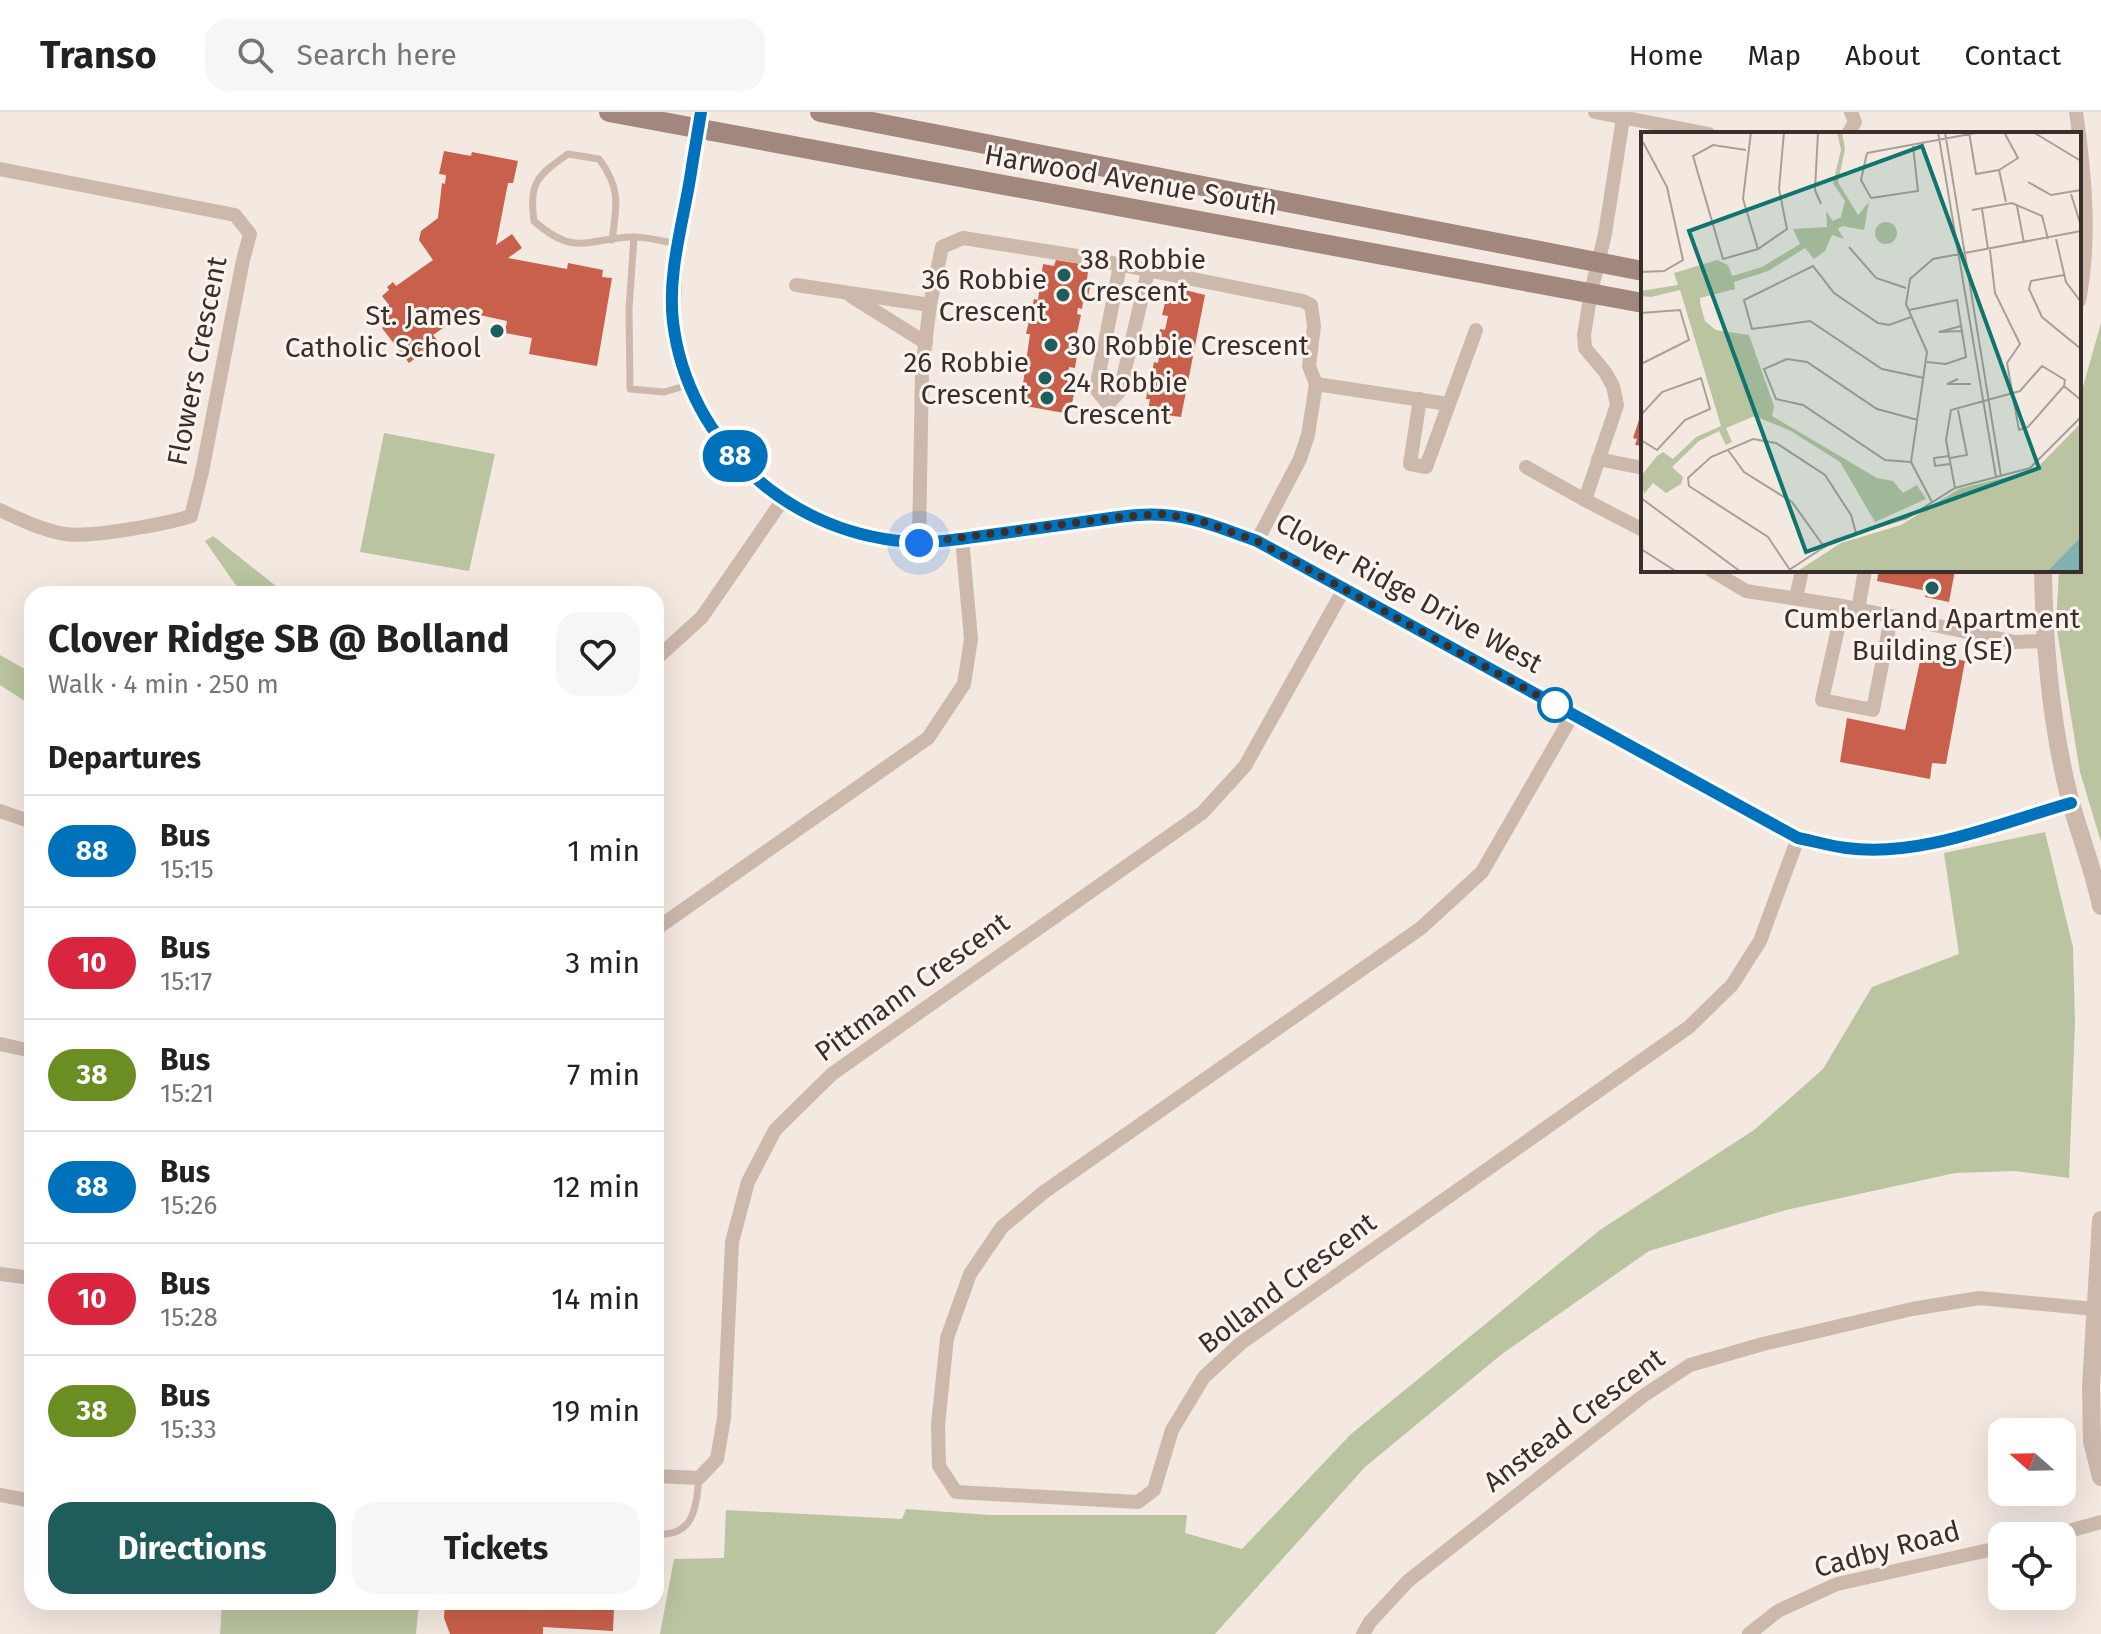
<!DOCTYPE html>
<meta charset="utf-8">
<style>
:root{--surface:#fff;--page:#f6f6f6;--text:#222;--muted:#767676;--line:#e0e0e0;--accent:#1f5d5d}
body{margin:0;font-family:"Fira Sans",sans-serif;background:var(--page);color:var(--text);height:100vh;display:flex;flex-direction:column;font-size:30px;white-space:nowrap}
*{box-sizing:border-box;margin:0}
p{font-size:26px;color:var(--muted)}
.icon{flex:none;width:44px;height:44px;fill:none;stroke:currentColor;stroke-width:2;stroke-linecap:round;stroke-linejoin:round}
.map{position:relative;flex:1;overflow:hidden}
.side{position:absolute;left:24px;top:474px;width:640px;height:1024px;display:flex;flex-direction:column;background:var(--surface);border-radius:24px;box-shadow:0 8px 32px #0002}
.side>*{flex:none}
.badge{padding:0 16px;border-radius:26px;font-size:28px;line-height:52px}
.needle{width:52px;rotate:290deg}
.buttons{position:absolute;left:1988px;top:1306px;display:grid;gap:16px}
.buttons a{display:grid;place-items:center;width:88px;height:88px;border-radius:16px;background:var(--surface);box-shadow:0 8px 32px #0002;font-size:40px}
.you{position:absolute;width:40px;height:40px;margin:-20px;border:6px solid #fff;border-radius:50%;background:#1a73e8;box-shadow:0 0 0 12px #1a73e833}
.map>.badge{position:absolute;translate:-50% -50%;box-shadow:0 0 0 4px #fff}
h2{padding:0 24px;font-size:30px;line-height:72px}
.round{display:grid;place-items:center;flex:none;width:84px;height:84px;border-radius:24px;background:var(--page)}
.head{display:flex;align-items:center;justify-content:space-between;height:136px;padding:0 24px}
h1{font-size:38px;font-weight:700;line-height:60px}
.primary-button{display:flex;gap:16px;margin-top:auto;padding:16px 24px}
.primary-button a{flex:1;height:92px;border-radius:24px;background:var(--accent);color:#fff;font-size:32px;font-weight:700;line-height:92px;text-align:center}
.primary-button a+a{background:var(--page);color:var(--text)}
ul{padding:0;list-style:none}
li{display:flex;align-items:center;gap:24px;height:112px;padding:0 24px;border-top:2px solid var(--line)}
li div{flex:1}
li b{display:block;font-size:30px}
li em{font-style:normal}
li .badge{min-width:88px;font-weight:700;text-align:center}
header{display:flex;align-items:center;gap:48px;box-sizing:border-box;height:112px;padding:0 40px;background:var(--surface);border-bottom:2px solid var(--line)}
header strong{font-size:38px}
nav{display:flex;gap:44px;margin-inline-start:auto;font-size:28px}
.search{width:560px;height:72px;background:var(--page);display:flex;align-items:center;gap:20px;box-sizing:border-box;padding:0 28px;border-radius:24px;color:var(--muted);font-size:30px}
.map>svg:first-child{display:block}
</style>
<header>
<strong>Transo</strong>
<div class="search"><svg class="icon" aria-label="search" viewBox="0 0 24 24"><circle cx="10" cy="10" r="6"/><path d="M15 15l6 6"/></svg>Search here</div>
<nav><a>Home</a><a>Map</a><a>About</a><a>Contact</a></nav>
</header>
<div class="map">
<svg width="2101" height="1522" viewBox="0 0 2101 1522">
<rect width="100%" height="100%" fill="#f4e9e1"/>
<!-- green -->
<g fill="#bac4a0">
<path d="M2101,211v519l-21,-70 -24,-148 3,-54h20v-169z"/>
<path d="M384,321l111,21 -26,117 -109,-19z"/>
<path d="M213,424l73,58h-44l-37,-53z"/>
<path d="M0,543l32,18v28l-6,1 -26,-17z"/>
<path d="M2045,720l28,115 2,76 -6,155 -54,-7 -60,2 -169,37 -137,41 -147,103 -137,113 -150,167h-555l14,-75 50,-1 2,-48 176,9 4,-10 84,6h197l-2,18 57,16 109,-115 249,-204 154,-100 69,-61 49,-82 87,-33 -15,-101z"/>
<path d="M222,1490h197l-3,32h-196z"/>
</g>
<!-- building -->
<g fill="#c8604b">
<path d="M444,39l27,5 1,-4 46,9 -5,22h-5l-12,62 16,-11 10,14 -14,10 59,11 1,-6 35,7 -1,7 10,1 -15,88 -68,-12 3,-16 -27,-5 2,-12 -41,-9 -33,23 5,6 -29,22 -27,-35 8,-6 -9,-11 8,-6 -7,-9 7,-6 -2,-3 6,-5 3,4 37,-26 -14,-20 2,-9 17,-13 4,-35 3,1 1,-9 -7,-1z"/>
<path d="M1056,148l25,4 7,7 -1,9 4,1 -4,21 -4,-1 -1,8 -4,-1 -1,6 4,1 -4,18 -4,-1 -1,4 4,1 -2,12h4l-3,19 -6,-1 -2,14 9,2 -4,21 -6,-1 -2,10 -44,-8 10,-71h-4l8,-35 4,1 5,-36 11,2z"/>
<path d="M1173,175l32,8 -24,122 -28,-4 -5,-3 2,-11h-4l2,-11 4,1 2,-6 -4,-1 4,-20 4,1 1,-6 2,-8 -5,-1 4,-19 5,1 3,-14 -6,-1 5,-20 4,2z"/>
<path d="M1643,296v38l-8,-1 2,-6 -4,-1z"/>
<path d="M1879,458h76l-6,32 -24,-5 2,-6 -50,-10z"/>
<path d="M1922,540l43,9 -19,103 -14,-1 -2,16 -90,-17 7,-44 58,12z"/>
<path d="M445,1490h180v6l-11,-1 -1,24 -70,-4v7h-93l-6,-16z"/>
</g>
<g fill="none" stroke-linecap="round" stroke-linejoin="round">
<!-- service -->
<g stroke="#cdb8ac" stroke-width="7">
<path d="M634,125l-5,72 1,80 34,3 24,-7"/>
<path d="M612,128c5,-34 9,-52 -13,-81l-31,-5c-31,22 -39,28 -34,67 42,37 53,17 99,16 15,0 30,4 44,7"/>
<path d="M656,1422c38,3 40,-26 43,-56"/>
</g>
<!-- minor -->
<g stroke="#cdb8ac" stroke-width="14">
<path d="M1595,0l114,22"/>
<path d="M1624,0l-19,122 -14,58 -7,43 1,13 20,24 8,14 4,19 -32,95 58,30"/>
<path d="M2076,0c9,62 15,127 3,189"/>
<path d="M698,17l-21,115 -4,75 6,34 9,32 16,31 36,46 22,23 20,16 52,24 41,13 44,5 201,-26 42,-3 33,5 62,22 541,297c16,3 32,7 49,10 75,9 152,-25 224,-45"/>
<path d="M1848,22l7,-12 -4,-10"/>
<path d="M0,57l235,46 15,19 -7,26 -41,212 -11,44c-25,8 -101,22 -126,18 -23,-4 -44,-14 -65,-24"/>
<path d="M1120,153l-24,124 12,15 12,-13 28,-120"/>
<path d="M796,173l134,20"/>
<path d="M851,184l75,47"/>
<path d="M1316,272l132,20"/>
<path d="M1420,287l-10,65 16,3 50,-137"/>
<path d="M1598,347l45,9"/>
<path d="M1526,355l59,33"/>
<path d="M919,431l3,-173 8,-65 12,-58 21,-9 114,18 226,45 8,4 3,21 -5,40 7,18 -8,51 -8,24 -43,82"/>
<path d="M1711,458l35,21 97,15 172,36 29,-1"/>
<path d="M1796,486l6,-28"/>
<path d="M1843,494l-21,94 51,10 18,-92"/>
<path d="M1858,498l7,-40"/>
<path d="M656,547l46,-42 80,-116"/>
<path d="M1573,602l-91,158 -61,56 -377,264 -42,35 -32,47 -23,64 -9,87 1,41 17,26 182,10 16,-12 18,-60 32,-53 37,-34 448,-316 43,-42 28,-44 38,-103"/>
<path d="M0,699l32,11"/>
<path d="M656,817l272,-191 36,-54 7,-45 -9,-100"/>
<path d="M0,932l32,7"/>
<path d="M0,1162l32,4"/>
<path d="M656,1364l43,2 18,-19 7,-41 8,-176 16,-60 27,-52 57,-56 370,-261 43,-47 99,-177"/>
<path d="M0,1383l32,6"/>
<path d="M2051,1424l50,-14"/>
<path d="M1363,1522l7,-12 38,-41 235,-185 47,-31 73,-21 149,-35 67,-11 116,11"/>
<path d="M1749,1522l29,-23 59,-27 165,-37"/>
</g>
<!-- tertiary -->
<g stroke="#cdb8ac" stroke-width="18">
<path d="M698,17l3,-17"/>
<path d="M2043,458c1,77 8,155 27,230 10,35 23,69 31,106"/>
<path d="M2101,1108l-10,166 1,55 9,36"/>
</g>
<!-- secondary -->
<g stroke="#a1877d" stroke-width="20">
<path d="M609,0l1034,191"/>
<path d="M820,0l823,159"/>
</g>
</g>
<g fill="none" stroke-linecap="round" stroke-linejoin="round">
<defs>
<path id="line" d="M701,0c-3,18 -6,36 -9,54 -7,51 -25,104 -19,156 15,123 120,216 244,220 23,1 49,-4 72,-7 36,-5 72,-10 108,-15 22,-3 45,-7 67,-5 32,2 62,15 93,26l541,297c16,3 32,8 48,10 76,10 153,-25 225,-45"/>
</defs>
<!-- line casing -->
<use href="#line" stroke="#fff" stroke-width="18"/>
<!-- line -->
<use href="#line" stroke="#0072bc" stroke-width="12"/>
<!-- walk -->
<path stroke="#3b2f2b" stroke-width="8" stroke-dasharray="0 14.4" d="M919,431l201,-26 42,-3 33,5 62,22 298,164"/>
</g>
<!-- markers -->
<g fill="#1f5d5d" stroke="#fbf4ee" stroke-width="3">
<circle cx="1064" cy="163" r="8"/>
<circle cx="1063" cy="183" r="8"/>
<circle cx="497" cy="219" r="8"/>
<circle cx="1051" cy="233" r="8"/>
<circle cx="1045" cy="266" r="8"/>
<circle cx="1047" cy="286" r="8"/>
<circle cx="1932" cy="476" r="8"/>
</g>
<circle fill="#fff" stroke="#0072bc" stroke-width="4" cx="1555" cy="593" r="16"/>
<g text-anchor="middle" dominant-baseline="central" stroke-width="6" stroke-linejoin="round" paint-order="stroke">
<!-- street labels -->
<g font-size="28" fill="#3b2f2b" stroke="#fbf4ee">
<text transform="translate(1131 68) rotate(10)">Harwood Avenue South</text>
<text transform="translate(197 249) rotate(-79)">Flowers Crescent</text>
<text transform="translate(1409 481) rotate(29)">Clover Ridge Drive West</text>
<text transform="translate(912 875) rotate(-36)">Pittmann Crescent</text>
<text transform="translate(1287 1171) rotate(-37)">Bolland Crescent</text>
<text transform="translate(1574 1308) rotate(-37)">Anstead Crescent</text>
<text transform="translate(1887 1437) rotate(-15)">Cadby Road</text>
</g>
<!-- poi labels -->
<g font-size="28" fill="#3b2f2b" stroke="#fbf4ee" text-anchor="start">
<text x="1080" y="147">38 Robbie<tspan x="1080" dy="32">Crescent</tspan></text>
<text x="1047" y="167" text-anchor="end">36 Robbie<tspan x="1047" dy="32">Crescent</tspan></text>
<text x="481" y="203" text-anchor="end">St. James<tspan x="481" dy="32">Catholic School</tspan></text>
<text x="1067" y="233">30 Robbie Crescent</text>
<text x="1029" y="250" text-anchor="end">26 Robbie<tspan x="1029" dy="32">Crescent</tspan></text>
<text x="1063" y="270">24 Robbie<tspan x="1063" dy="32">Crescent</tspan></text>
<text x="1932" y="506" text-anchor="middle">Cumberland Apartment<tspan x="1932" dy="32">Building (SE)</tspan></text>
</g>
</g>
<!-- overview -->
<g transform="translate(1641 20)">
<rect width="440" height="440" fill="#f4e9e1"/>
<path d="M196,0h5l3,17 -7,33 20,33 11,-13 -5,28 -22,-4 -4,3 6,10 -12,-4 -7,16 -11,8 -9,-11 -37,23 -34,11 1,7 -35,9v5l5,18 11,9 33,5 25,71 -2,10 105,62 16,3 10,12 14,-8 9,14 -51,23 -35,-60 -49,-31 -36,-15 -29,12 6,14 -6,3 -7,-14 -20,10 -27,26 11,10 -2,7 -15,9 -13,-10 -9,11 -3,-18 16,-20 6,-4 10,7 23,-22 25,-11 -41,-136 -29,7 -10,-1v-5l37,-6 -4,-12 43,-13 11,5 4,11 30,-9 38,-23 -7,-15 34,-2 -1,-16 7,10 8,-4 4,-16 -12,-18 8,-33zM234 101a11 11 0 1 1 22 0a11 11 0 1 1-22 0ZM440,291v120l-33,29h-252l45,-29 60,-18 58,-36 76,-19z" fill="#bac4a0"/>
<path d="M440,406v34h-34l29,-30z" fill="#7fb2b0"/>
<path fill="none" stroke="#aa9f98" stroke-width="2" d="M110,0l-8,67 15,50M177,0l-3,58 6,14M297,0l58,345M304,0l56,344M328,0l7,42 23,-4 19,-12 -14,-26M392,0l48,29M105,18l-33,-5 -20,11 30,103 35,-10 29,-20 -8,-40 5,-57M226,21l-6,27 10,18 7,-1 40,-6 -5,-45M226,21l114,-21M358,38l7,32M387,50l23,13 30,-5M430,62l10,32M376,74l7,37M341,77l6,40M331,78l40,-7 30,13 6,23M415,107l10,43 15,20M208,115l27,31 30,10M349,118l5,43 25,51 -13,19 12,67 9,-3 36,-41M0,140l23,-1 19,-11 -16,-73 -24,-45M423,143l-33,6 -2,8 13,28 39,32M268,178l48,-10 9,57 -20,7 -19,-2M0,181l39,-3 9,30 -48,24M270,185l-22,8 -11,-2 -44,-30 -21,-27 -69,34 8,29 58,-8 72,48 42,9M320,199l-22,1 22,-6M317,247l-11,5h24M0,283l21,-23 39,-14 9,31 -25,11 -28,30 -16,-10M87,318l16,22 48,30 33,46M308,324l-15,2 1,8 15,-2M309,326l17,-3 -9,-45M270,330l-26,-2 -82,-55 -27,-6 -12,-30 23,-10 20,3 70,47 41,11M314,356l-9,-48 5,-30 69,-19 22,-25 23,14 -1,6 17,14M0,366l100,74M291,370l-21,-40 16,-110 -21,-48 4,-25 23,-20 148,-28M0,417l36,23M148,438l46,-30 72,-22 48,-30 75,-20 51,-51M149,438l-22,-33 -79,-51 -1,-8 23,-21 42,-18 23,4 49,32 26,40 5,18"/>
<path fill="#0f766e" fill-opacity="0.15" stroke="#0f766e" stroke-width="4" d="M281,14l117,322 -233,84 -117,-321z"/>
<rect width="440" height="440" fill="none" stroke="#3b2f2b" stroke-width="4"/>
</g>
</svg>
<div class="buttons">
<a><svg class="needle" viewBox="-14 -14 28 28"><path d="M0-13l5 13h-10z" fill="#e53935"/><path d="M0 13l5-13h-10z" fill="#767676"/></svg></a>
<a><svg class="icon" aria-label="locate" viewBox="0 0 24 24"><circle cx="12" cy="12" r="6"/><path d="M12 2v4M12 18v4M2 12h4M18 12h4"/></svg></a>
</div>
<div class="you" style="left:919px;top:431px"></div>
<b class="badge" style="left:735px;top:344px;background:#0072bc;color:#fff">88</b>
<section class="side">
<div class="head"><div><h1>Clover Ridge SB @ Bolland</h1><p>Walk · 4 min · 250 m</p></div><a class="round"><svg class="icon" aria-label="heart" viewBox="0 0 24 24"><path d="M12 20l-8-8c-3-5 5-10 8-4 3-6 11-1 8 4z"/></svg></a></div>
<h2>Departures</h2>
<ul>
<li><span class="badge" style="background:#0072bc;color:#fff">88</span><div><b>Bus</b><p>15:15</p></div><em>1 min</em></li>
<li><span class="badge" style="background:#d7263d;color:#fff">10</span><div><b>Bus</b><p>15:17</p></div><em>3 min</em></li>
<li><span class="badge" style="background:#6b8e23;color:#fff">38</span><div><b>Bus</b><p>15:21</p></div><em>7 min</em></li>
<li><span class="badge" style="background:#0072bc;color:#fff">88</span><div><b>Bus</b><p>15:26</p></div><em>12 min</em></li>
<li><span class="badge" style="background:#d7263d;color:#fff">10</span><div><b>Bus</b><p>15:28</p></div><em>14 min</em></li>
<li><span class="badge" style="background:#6b8e23;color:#fff">38</span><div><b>Bus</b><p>15:33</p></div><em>19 min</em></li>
</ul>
<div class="primary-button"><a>Directions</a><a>Tickets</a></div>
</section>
</div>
